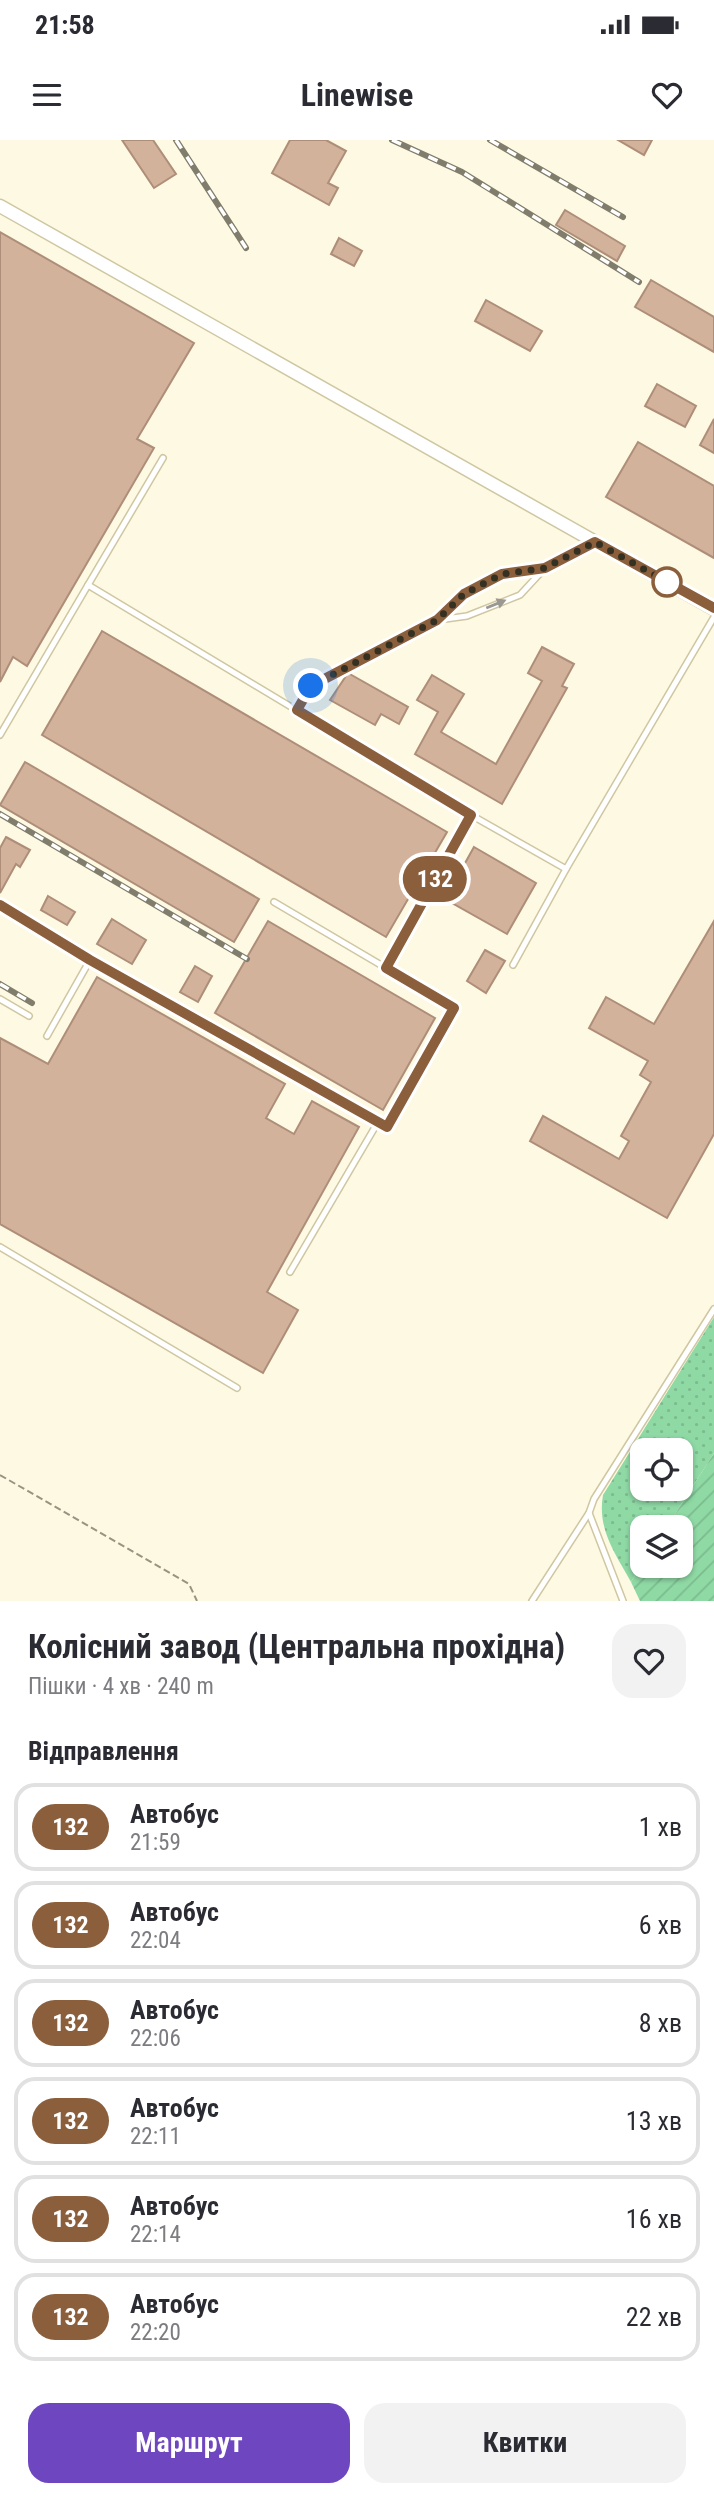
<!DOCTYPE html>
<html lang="uk">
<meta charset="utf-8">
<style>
:root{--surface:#fff;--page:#f2f2f3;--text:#2b2b33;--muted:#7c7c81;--line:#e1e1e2;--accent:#6e47c0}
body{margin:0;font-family:"Roboto Condensed",sans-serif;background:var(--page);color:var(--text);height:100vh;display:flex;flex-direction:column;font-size:26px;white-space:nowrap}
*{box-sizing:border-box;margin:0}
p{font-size:23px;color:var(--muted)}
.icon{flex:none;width:38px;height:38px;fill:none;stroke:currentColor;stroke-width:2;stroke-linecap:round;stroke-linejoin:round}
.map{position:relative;height:1461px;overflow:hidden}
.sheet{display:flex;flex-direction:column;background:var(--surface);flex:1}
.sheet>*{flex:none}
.badge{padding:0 14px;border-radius:23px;font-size:24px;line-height:46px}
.controls{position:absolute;left:630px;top:1298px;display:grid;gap:14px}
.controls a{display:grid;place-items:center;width:63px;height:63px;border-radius:14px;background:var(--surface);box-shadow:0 2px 5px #0004;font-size:35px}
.you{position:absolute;width:35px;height:35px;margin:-18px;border:5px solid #fff;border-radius:50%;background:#1a73e8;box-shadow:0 0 0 10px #1a73e833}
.map>.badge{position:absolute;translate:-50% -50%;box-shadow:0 0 0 4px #fff}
h2{padding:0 28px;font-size:26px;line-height:63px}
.round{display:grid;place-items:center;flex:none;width:74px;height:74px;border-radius:21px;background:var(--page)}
.headline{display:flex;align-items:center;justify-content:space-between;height:119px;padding:0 28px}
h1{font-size:33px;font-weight:700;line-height:52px}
.button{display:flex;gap:14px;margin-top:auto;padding:14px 28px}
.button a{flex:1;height:80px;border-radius:21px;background:var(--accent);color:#fff;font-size:28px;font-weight:700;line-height:80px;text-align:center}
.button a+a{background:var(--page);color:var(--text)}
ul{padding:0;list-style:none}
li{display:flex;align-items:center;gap:21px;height:88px;margin:0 14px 10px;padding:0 14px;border:4px solid var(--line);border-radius:21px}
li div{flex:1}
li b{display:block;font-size:26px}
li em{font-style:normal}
li .badge{min-width:77px;font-weight:700;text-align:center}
.status{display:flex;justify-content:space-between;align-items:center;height:49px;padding:0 35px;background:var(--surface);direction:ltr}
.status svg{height:19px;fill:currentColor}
header{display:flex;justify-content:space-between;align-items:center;height:91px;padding:0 28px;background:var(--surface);font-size:32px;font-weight:700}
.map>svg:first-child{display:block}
</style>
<div class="status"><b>21:58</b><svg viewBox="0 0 49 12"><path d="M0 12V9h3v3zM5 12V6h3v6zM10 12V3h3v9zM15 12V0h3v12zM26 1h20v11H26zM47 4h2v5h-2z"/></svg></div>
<header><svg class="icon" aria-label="menu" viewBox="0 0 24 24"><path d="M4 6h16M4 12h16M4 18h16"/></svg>Linewise<svg class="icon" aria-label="heart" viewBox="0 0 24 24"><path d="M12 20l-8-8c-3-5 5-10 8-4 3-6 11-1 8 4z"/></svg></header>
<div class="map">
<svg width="714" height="1461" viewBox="0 0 714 1461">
<defs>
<pattern id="grass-dots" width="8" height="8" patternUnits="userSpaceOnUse" patternTransform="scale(1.75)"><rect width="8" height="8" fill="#8fd9a5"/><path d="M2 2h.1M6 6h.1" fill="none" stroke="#7cbb8e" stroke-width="1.8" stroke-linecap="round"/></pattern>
<pattern id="garden-furrows" width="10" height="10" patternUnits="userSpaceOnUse" patternTransform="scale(1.75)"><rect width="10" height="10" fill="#8fd9a5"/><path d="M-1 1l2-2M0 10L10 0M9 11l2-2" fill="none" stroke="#7cbb8e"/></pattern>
</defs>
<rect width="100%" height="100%" fill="#fef9e2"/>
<!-- grass -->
<path fill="url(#grass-dots)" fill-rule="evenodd" d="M714,1177v136l-48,75h-24v36l-11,18c-16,-29 -34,-53 -28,-87zM642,1311h39v38h-39z"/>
<!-- garden -->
<path fill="url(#garden-furrows)" d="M714,1313v148h-74l-9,-19 11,-18 39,2v-38h-15z"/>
<!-- building -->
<g fill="#d3b29c" stroke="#ae8e79" stroke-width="2">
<path d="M122,0h31l23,34 -22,14z"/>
<path d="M290,0h36l20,11 -18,32 10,5 -9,17 -57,-32z"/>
<path d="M618,0h34l-8,15z"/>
<path d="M565,70l60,36 -8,15 -61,-36z"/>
<path d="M0,92l194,111 -57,96 17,9 -127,218 -14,-9 -13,25z"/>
<path d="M339,98l23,13 -8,15 -23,-12z"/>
<path d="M651,140l63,37v35l-79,-45z"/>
<path d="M486,160l56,31 -12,20 -55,-30z"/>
<path d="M657,244l39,22 -11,21 -40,-21z"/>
<path d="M714,279v34l-14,-8z"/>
<path d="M638,302l76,44v72l-108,-61z"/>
<path d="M102,491l345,201 -61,105 -344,-202z"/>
<path d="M542,507l32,17 -12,22 5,2 -65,116 -87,-50 23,-42 -21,-12 15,-25 32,19 -23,38 55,32 46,-83 -14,-8z"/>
<path d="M348,533l60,34 -9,17 -18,-10 -6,11 -45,-25z"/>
<path d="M25,622l234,137 -25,43 -234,-137z"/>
<path d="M6,697l24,13 -10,17 -4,-3 -16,29v-45z"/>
<path d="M474,707l62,36 -29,51 -62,-35z"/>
<path d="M48,756l27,16 -8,13 -26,-15z"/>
<path d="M112,779l34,21 -14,24 -35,-20z"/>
<path d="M268,781l167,97 -52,92 -168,-97z"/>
<path d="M714,781v213l-47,84 -137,-77 13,-25 76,43 10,-18 -8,-5 30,-54 -11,-7 8,-14 -59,-33 17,-31 48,27z"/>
<path d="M485,810l20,11 -19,32 -19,-12z"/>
<path d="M195,826l17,10 -14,26 -18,-10z"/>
<path d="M97,837l188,107 -19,34 28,16 18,-33 47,26 -92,165 31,18 -35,63 -263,-149v-186l48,26z"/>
</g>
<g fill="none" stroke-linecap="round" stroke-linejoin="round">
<defs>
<g id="service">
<path d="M88,445l75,-127"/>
<path d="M438,480l29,-4 53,-21 25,-27"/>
<path d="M297,570l14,-24 126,-66 27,-26 38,-20 43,-6 47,-24"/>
<path d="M0,595l88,-150 383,230"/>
<path d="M566,729l148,-252"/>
<path d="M0,764l90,56 -43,76"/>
<path d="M90,820l297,167 67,-119 -180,-106"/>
<path d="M386,828l85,-153 95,54 -53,96"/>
<path d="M0,859l29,17"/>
<path d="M0,1107l237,141"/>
<path d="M290,1132l88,-150"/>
<path d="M532,1461l57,-88"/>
<path d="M623,1461l-34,-88 5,-14 120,-190"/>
</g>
<path id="tertiary" d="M0,66l714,403"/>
</defs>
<!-- service casing -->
<use href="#service" stroke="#cfc7a2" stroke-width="8"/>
<!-- tertiary casing -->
<use href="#tertiary" stroke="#cfc7a2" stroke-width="15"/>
<!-- path -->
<path stroke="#989481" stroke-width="2" stroke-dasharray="7 3.5" stroke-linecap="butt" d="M0,1335l189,109 8,17"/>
<!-- service -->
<use href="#service" stroke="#fff" stroke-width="5"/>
<!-- tertiary -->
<use href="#tertiary" stroke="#fff" stroke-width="12"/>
<defs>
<g id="rail">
<path d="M176,0l70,108"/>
<path d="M392,0l70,32 177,110"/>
<path d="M490,0l133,77"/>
<path d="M0,674l247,145"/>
<path d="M0,844l32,19"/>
</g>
</defs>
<!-- rail casing -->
<use href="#rail" stroke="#817d6c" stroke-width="6"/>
<!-- rail -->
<use href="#rail" stroke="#fff" stroke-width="3.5" stroke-dasharray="10" stroke-linecap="butt"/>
</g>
<!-- one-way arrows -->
<defs><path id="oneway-solid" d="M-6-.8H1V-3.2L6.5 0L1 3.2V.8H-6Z" transform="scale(1.75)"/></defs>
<use fill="#9a9891" href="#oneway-solid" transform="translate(496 464) rotate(-22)"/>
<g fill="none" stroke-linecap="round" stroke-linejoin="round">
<defs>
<path id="line" d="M0,765l90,55 297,167 67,-119 -68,-40 85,-153 -174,-105 14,-24 126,-66 27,-26 38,-20 43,-6 50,-26 119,66"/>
</defs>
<!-- line casing -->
<use href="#line" stroke="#fff" stroke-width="16"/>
<!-- line -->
<use href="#line" stroke="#8b5e3c" stroke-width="10"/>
<!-- walk -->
<path stroke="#343123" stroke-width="7" stroke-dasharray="0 12.6" d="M311,546l126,-66 27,-26 38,-20 43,-6 50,-26 72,40"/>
</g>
<!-- markers -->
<circle fill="#fff" stroke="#8b5e3c" stroke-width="3.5" cx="667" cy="442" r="14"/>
</svg>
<div class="controls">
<a><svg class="icon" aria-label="locate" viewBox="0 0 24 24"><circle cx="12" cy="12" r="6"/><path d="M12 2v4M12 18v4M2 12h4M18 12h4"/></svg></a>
<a><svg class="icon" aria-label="layers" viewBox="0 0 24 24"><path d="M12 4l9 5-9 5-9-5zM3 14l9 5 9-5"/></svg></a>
</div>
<div class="you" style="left:311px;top:546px"></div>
<b class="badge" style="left:435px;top:739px;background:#8b5e3c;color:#fff">132</b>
</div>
<section class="sheet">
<div class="headline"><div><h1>Колісний завод (Центральна прохідна)</h1><p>Пішки · 4 хв · 240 m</p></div><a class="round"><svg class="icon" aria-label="heart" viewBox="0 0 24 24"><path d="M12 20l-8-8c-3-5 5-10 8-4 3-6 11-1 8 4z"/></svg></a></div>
<h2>Відправлення</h2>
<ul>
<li><span class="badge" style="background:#8b5e3c;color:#fff">132</span><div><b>Автобус</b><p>21:59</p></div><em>1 хв</em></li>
<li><span class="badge" style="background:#8b5e3c;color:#fff">132</span><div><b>Автобус</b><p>22:04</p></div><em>6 хв</em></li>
<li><span class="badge" style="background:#8b5e3c;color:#fff">132</span><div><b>Автобус</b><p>22:06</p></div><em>8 хв</em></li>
<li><span class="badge" style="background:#8b5e3c;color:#fff">132</span><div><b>Автобус</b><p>22:11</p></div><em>13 хв</em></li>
<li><span class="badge" style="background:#8b5e3c;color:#fff">132</span><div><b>Автобус</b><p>22:14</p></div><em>16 хв</em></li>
<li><span class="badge" style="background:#8b5e3c;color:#fff">132</span><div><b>Автобус</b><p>22:20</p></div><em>22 хв</em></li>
</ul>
<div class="button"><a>Маршрут</a><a>Квитки</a></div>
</section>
